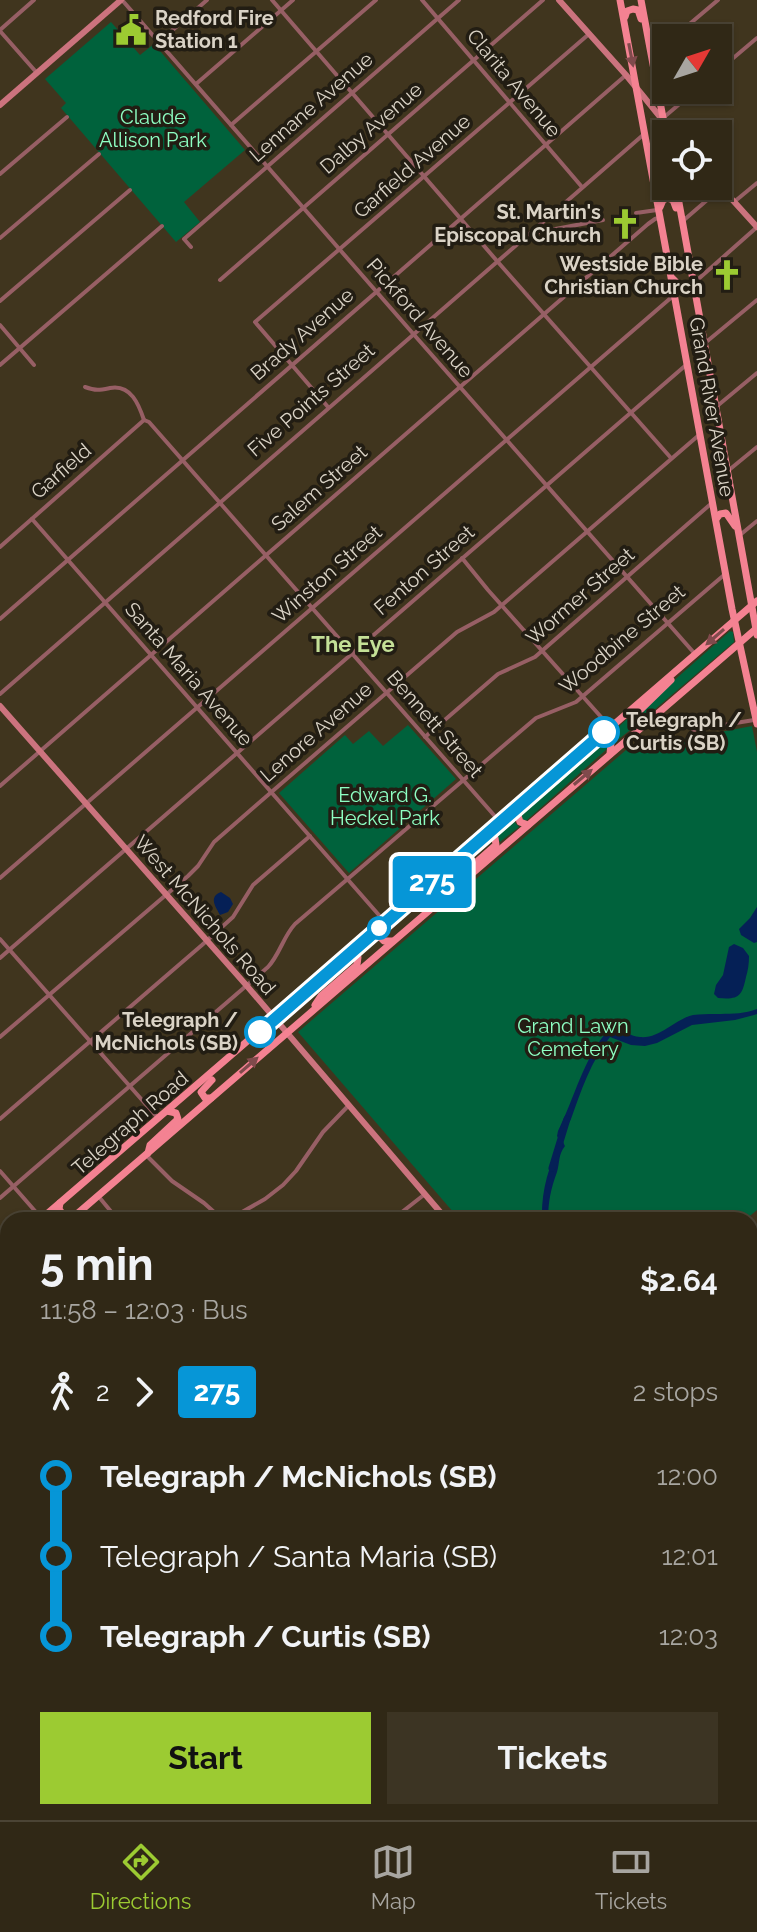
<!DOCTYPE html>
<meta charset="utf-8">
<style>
:root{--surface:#302816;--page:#3c3423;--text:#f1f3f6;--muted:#a8a6a1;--line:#4b4435;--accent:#9ccb32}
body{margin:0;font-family:Raleway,sans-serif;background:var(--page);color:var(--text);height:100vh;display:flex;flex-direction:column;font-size:30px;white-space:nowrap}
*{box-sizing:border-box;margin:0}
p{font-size:26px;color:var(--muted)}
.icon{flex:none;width:44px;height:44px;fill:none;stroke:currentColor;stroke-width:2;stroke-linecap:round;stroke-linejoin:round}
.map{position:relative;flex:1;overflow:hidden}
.side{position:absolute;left:0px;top:1212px;width:758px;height:608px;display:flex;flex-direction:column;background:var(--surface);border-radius:24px 24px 0 0;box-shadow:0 2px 6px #0004,0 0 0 2px var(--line)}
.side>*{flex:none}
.badge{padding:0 16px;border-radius:6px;font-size:28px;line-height:52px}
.needle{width:52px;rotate:51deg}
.buttons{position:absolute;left:652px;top:24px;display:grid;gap:16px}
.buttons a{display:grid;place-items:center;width:80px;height:80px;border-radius:0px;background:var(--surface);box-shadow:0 2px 6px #0004,0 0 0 2px var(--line);font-size:40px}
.map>.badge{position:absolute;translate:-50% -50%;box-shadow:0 0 0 4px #fff}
.legs{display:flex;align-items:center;gap:12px;height:88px;padding:0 40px;font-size:26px}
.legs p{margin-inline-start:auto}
.summary{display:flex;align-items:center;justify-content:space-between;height:136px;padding:0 40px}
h1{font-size:44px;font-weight:700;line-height:60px}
.button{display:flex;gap:16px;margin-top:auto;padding:16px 40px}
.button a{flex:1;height:92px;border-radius:0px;background:var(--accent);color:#111;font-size:32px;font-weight:700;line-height:92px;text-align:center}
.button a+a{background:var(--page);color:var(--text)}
ul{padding:0 40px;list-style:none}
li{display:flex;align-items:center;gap:28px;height:80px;font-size:30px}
li i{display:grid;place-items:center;width:12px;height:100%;margin:0 10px;background:currentColor}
li i::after{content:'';width:20px;height:20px;margin:-10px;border:6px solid;border-radius:50%;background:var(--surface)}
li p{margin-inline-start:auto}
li:first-child i{background:linear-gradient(#0000 50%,currentColor 0)}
li:last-child i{background:linear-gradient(currentColor 50%,#0000 0)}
.tabs{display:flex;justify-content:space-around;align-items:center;height:112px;border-top:2px solid var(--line);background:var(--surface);font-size:22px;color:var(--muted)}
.tabs a{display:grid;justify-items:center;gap:4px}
.tabs .current{color:var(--accent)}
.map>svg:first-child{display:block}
</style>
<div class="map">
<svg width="757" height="1820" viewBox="0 0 757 1820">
<rect width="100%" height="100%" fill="#40351e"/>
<!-- green -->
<g fill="#00623c">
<path d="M111,22l29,33 14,-11 91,106 -61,52 16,20 -24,20 -115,-134 5,-5 -21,-24z"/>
<path d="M730,631l3,1 1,10 -93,79 -2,2 -4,-2 2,-8z"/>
<path d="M627,719l7,8 -20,16 -5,-7z"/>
<path d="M408,725l48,54 -107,94 -70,-80 66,-58 8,9 16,-13 14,15z"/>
<path d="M752,726l5,26v458l-12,10h-285l-162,-188 328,-282z"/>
<path d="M604,741l4,4 -1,4 -80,71 -4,1 -3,-4 4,-6z"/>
<path d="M512,819l7,8 -19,15 -5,-8z"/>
<path d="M0,1377l4,4 4,-4v110l-8,7z"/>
<path d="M323,1812h25l7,8h-42z"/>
</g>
<!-- water -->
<g fill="#052056">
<path d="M221,892l9,6 3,6 -5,8 -8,3c-4,-8 -12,-18 1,-23z"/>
<path d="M757,907v35l-3,1 -13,-8 -2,-6 11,-11z"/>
<path d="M734,944l9,4 6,8c0,8 -1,14 -3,21 -4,19 -7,23 -28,21l-4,-4 2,-9 7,-10 6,-28z"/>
<path d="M757,1009v5l-3,1 -19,5 -43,5 -35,18 -12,3 -14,-1 -21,-8c-19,24 -29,54 -39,82 -3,8 -10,6 -10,15 0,1 3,11 4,12 -7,9 -5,16 -8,26 -6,16 -9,30 -9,48h-6c-1,-27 6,-54 19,-77l-4,-7 1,-5c17,-34 25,-72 51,-102 12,-1 20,7 31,8 20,2 35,-18 53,-22 22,-3 43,2 64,-6z"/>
</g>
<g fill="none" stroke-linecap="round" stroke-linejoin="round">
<!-- river -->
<path stroke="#052056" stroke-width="7" d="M552,1168l15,-49"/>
<!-- street -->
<g stroke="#975f65" stroke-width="4">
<path d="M122,0l294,337 279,317"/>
<path d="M272,0l225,261 174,197"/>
<path d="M422,0l160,187"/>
<path d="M0,30l34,-30"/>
<path d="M0,31l37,42"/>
<path d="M673,38l45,-38"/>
<path d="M159,42l48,-42"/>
<path d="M652,56l14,-12"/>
<path d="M718,71l39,-33"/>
<path d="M196,84l97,-84"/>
<path d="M663,118l33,-28"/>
<path d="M231,125l145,-125"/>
<path d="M0,174l67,-57"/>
<path d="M734,202l23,-19"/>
<path d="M636,213l21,-3"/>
<path d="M684,220l37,-32"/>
<path d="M529,234l74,-14"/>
<path d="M0,238l99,-84"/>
<path d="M191,247l-7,-8 275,-239"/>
<path d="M220,280l323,-280"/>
<path d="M695,282l62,-55"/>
<path d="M0,301l130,-111"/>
<path d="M0,325l34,40"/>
<path d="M705,343l52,-43"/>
<path d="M0,365l162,-139"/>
<path d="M85,387c11,4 15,3 25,1 21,-4 29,17 34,32"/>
<path d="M328,407l-73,-85 334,-288"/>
<path d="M716,407l41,-34"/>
<path d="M144,420l5,2 351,400"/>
<path d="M729,470l28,-23"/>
<path d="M32,519l353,403"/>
<path d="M740,535l17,-14"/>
<path d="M0,547l144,-127"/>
<path d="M462,558l26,32 122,137"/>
<path d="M0,619l626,-544"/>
<path d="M0,694l643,-559"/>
<path d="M693,730l61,-10"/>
<path d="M425,737l73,-63 37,-17 178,-155"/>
<path d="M0,786l648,-562 7,-5 6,-2"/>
<path d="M0,878l673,-582"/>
<path d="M0,939l157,178"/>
<path d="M0,958l686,-593"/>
<path d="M0,1037l188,-161 10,-10 16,-24 54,-47 189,-163 37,-20 205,-177"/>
<path d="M0,1119l202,-174 31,-28 20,-32 57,-49"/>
<path d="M146,1155l26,26 32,22 19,17"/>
<path d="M0,1171l42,48"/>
<path d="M99,1197l19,23"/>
<path d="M0,1198l268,-231c12,-13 15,-30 27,-43l241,-206 40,-16 148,-127"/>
<path d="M228,1220l37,-21 18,-14 13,-14 27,-39 26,-27"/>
<path d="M360,1220l17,-5 25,-3 23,-18"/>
<path d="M750,1274l7,-1"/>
<path d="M0,1353l8,-7"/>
<path d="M750,1361l7,-6"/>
<path d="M0,1367l5,6 3,-1"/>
<path d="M750,1377l7,10"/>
<path d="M750,1429l7,-1"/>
<path d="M0,1529l8,-7"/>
<path d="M0,1557l8,9"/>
<path d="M750,1558l7,3"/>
<path d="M0,1594l8,-7"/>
<path d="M0,1657l8,-7"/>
<path d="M750,1677l5,-3"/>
<path d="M0,1724l8,-7"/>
<path d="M0,1729l8,9"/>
<path d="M750,1740l7,-6"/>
<path d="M750,1770l7,8"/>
<path d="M0,1794l8,-7"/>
<path d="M70,1812l7,8"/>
<path d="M215,1812l6,8"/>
<path d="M354,1812l7,8"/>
<path d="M428,1812l7,8"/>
<path d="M574,1812l6,8"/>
<path d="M651,1812l7,8"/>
<path d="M53,1820l10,-8"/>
<path d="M135,1820l9,-8"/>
<path d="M215,1820l9,-8"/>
<path d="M304,1820l9,-8"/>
<path d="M399,1820l9,-8"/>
<path d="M659,1820l9,-8"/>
</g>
<!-- secondary -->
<g stroke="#cc737e" stroke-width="6">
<path d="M559,0l67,75 48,59"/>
<path d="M0,105l121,-105"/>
<path d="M718,184l39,43"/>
<path d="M0,706l247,280 200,234"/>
<path d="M750,1586l7,8"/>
<path d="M750,1600l7,9"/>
<path d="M750,1811l7,-6"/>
<path d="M740,1820l9,-8"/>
</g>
<!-- primary -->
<g stroke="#f48292" stroke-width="7">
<path d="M620,0l112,609 25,115"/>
<path d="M641,0l25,134"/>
<path d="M625,17l2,-6 6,-2 5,1 3,9"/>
<path d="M676,186l81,449"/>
<path d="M660,207l3,-7 4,-2 6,2 3,8"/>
<path d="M673,279l7,7 7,2 6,-5"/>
<path d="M716,519l4,-5 6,-1 9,13"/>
<path d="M644,726l-10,-2 -2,-5 2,-3 37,-36"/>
<path d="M601,735l10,8 -1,11"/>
<path d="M516,809l4,13 8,3"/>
<path d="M463,874l33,-29 -1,-7 -7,-4"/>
<path d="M392,941h-8l-3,-3v-5l20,-18"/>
<path d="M315,1005l6,-9 36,-31 1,-8 -6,-3h-4"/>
<path d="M211,1098h-6l-4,-6 11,-12"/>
<path d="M148,1153l2,-8 28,-26 -2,-6 -9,-2"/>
<path d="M60,1203l-1,6 7,10h5"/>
<path d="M40,1220l717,-619"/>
<path d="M70,1220l687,-592"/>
<path d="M0,1254l8,-7"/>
<path d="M0,1280l8,-7"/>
</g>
</g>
<!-- one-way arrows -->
<defs><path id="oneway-solid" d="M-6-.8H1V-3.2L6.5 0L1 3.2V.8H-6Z" transform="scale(2)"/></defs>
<g fill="#804a4c">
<use href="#oneway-solid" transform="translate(631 55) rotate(79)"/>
<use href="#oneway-solid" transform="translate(715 637) rotate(139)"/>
<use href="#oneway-solid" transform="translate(583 777) rotate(-40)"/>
<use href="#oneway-solid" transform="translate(249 1065) rotate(-41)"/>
</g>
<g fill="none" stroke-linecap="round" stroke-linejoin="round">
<defs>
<path id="line-1" d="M260,1032l344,-300"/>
</defs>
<!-- line-1 casing -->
<use href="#line-1" stroke="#fff" stroke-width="18"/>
<!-- line-1 -->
<use href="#line-1" stroke="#0696d7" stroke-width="12"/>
</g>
<!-- icons -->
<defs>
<symbol id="civic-bare" viewBox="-9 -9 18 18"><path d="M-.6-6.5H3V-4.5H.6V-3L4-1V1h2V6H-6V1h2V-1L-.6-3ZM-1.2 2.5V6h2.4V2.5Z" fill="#9ccb32" stroke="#221d13" stroke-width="2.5" paint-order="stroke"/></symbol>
<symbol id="church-bare" viewBox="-9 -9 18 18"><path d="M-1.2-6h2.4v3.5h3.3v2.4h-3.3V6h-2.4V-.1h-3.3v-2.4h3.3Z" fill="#9ccb32" stroke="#221d13" stroke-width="2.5" paint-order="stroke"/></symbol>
</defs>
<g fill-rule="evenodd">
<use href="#civic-bare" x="109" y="8" width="44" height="44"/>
<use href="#church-bare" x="603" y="202" width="44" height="44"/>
<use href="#church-bare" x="705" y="253" width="44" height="44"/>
</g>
<!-- markers -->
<g fill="#fff" stroke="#0696d7" stroke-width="4">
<circle cx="604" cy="732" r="14"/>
<circle cx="379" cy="928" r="10"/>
<circle cx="260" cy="1032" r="14"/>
</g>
<g text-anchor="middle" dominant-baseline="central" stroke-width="7" stroke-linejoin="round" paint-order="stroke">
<!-- poi labels -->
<g font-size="20" font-weight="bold" fill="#dad3c6" stroke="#221d13" text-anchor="end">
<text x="155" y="18" text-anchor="start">Redford Fire<tspan x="155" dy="23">Station 1</tspan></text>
<text x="601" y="212">St. Martin's<tspan x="601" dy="23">Episcopal Church</tspan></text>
<text x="703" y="264">Westside Bible<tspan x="703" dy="23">Christian Church</tspan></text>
</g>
<!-- street labels -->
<g font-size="20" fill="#dad3c6" stroke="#221d13">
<text transform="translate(514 83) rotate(50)">Clarita Avenue</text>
<text transform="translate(311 107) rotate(-41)">Lennane Avenue</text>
<text transform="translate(371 128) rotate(-41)">Dalby Avenue</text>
<text transform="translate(412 166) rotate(-41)">Garfield Avenue</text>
<text transform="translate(420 318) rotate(49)">Pickford Avenue</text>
<text transform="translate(302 334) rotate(-41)">Brady Avenue</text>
<text transform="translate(311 400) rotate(-41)">Five Points Street</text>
<text transform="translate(712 407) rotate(80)">Grand River Avenue</text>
<text transform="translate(61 471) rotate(-41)">Garfield</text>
<text transform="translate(319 488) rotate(-41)">Salem Street</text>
<text transform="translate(424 570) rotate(-41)">Fenton Street</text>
<text transform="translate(327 574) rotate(-41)">Winston Street</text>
<text transform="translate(580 596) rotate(-41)">Wormer Street</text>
<text transform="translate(622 639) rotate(-40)">Woodbine Street</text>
<text transform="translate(189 674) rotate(49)">Santa Maria Avenue</text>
<text transform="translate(435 724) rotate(49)">Bennett Street</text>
<text transform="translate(316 732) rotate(-41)">Lenore Avenue</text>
<text transform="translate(205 915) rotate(49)">West McNichols Road</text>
<text transform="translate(130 1123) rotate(-41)">Telegraph Road</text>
</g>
<!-- park labels -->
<g font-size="20" fill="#8effc3" stroke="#221d13">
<text x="153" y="117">Claude<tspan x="153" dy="23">Allison Park</tspan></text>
<text x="385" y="795">Edward G.<tspan x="385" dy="23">Heckel Park</tspan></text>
<text x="573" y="1026">Grand Lawn<tspan x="573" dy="23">Cemetery</tspan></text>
</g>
<!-- stop labels -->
<g font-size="20" font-weight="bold" fill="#dad3c6" stroke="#221d13" text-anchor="start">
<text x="626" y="720">Telegraph /<tspan x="626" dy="23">Curtis (SB)</tspan></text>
<text x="238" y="1020" text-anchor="end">Telegraph /<tspan x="238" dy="23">McNichols (SB)</tspan></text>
</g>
<!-- neighbourhood labels -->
<g font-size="22" font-weight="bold" fill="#c4e097" stroke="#221d13">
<text x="353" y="644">The Eye</text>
</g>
</g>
</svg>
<div class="buttons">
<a><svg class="needle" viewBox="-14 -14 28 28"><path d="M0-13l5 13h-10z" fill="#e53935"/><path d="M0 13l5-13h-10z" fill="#a8a6a1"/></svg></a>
<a><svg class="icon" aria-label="locate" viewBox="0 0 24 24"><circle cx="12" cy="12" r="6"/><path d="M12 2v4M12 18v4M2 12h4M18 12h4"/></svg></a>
</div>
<b class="badge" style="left:432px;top:882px;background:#0696d7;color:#fff">275</b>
<section class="side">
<div class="summary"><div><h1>5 min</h1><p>11:58 – 12:03 · Bus</p></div><b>$2.64</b></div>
<div class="legs"><svg class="icon" aria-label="walk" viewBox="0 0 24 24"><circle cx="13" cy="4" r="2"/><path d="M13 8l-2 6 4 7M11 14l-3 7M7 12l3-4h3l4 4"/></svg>2<svg class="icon" aria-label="forward" viewBox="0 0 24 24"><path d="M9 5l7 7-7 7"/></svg><b class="badge" style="background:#0696d7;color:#fff">275</b><p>2 stops</p></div>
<ul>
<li><i style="color:#0696d7"></i><b>Telegraph / McNichols (SB)</b><p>12:00</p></li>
<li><i style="color:#0696d7"></i><span>Telegraph / Santa Maria (SB)</span><p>12:01</p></li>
<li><i style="color:#0696d7"></i><b>Telegraph / Curtis (SB)</b><p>12:03</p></li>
</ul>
<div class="button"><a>Start</a><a>Tickets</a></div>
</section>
</div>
<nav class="tabs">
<a class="current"><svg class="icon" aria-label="directions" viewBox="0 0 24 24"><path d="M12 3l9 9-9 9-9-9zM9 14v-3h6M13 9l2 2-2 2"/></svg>Directions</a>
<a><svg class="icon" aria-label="map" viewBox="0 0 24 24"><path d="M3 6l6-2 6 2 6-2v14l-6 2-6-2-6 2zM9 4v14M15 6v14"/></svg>Map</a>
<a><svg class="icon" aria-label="tickets" viewBox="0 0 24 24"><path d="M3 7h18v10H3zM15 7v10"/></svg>Tickets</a>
</nav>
